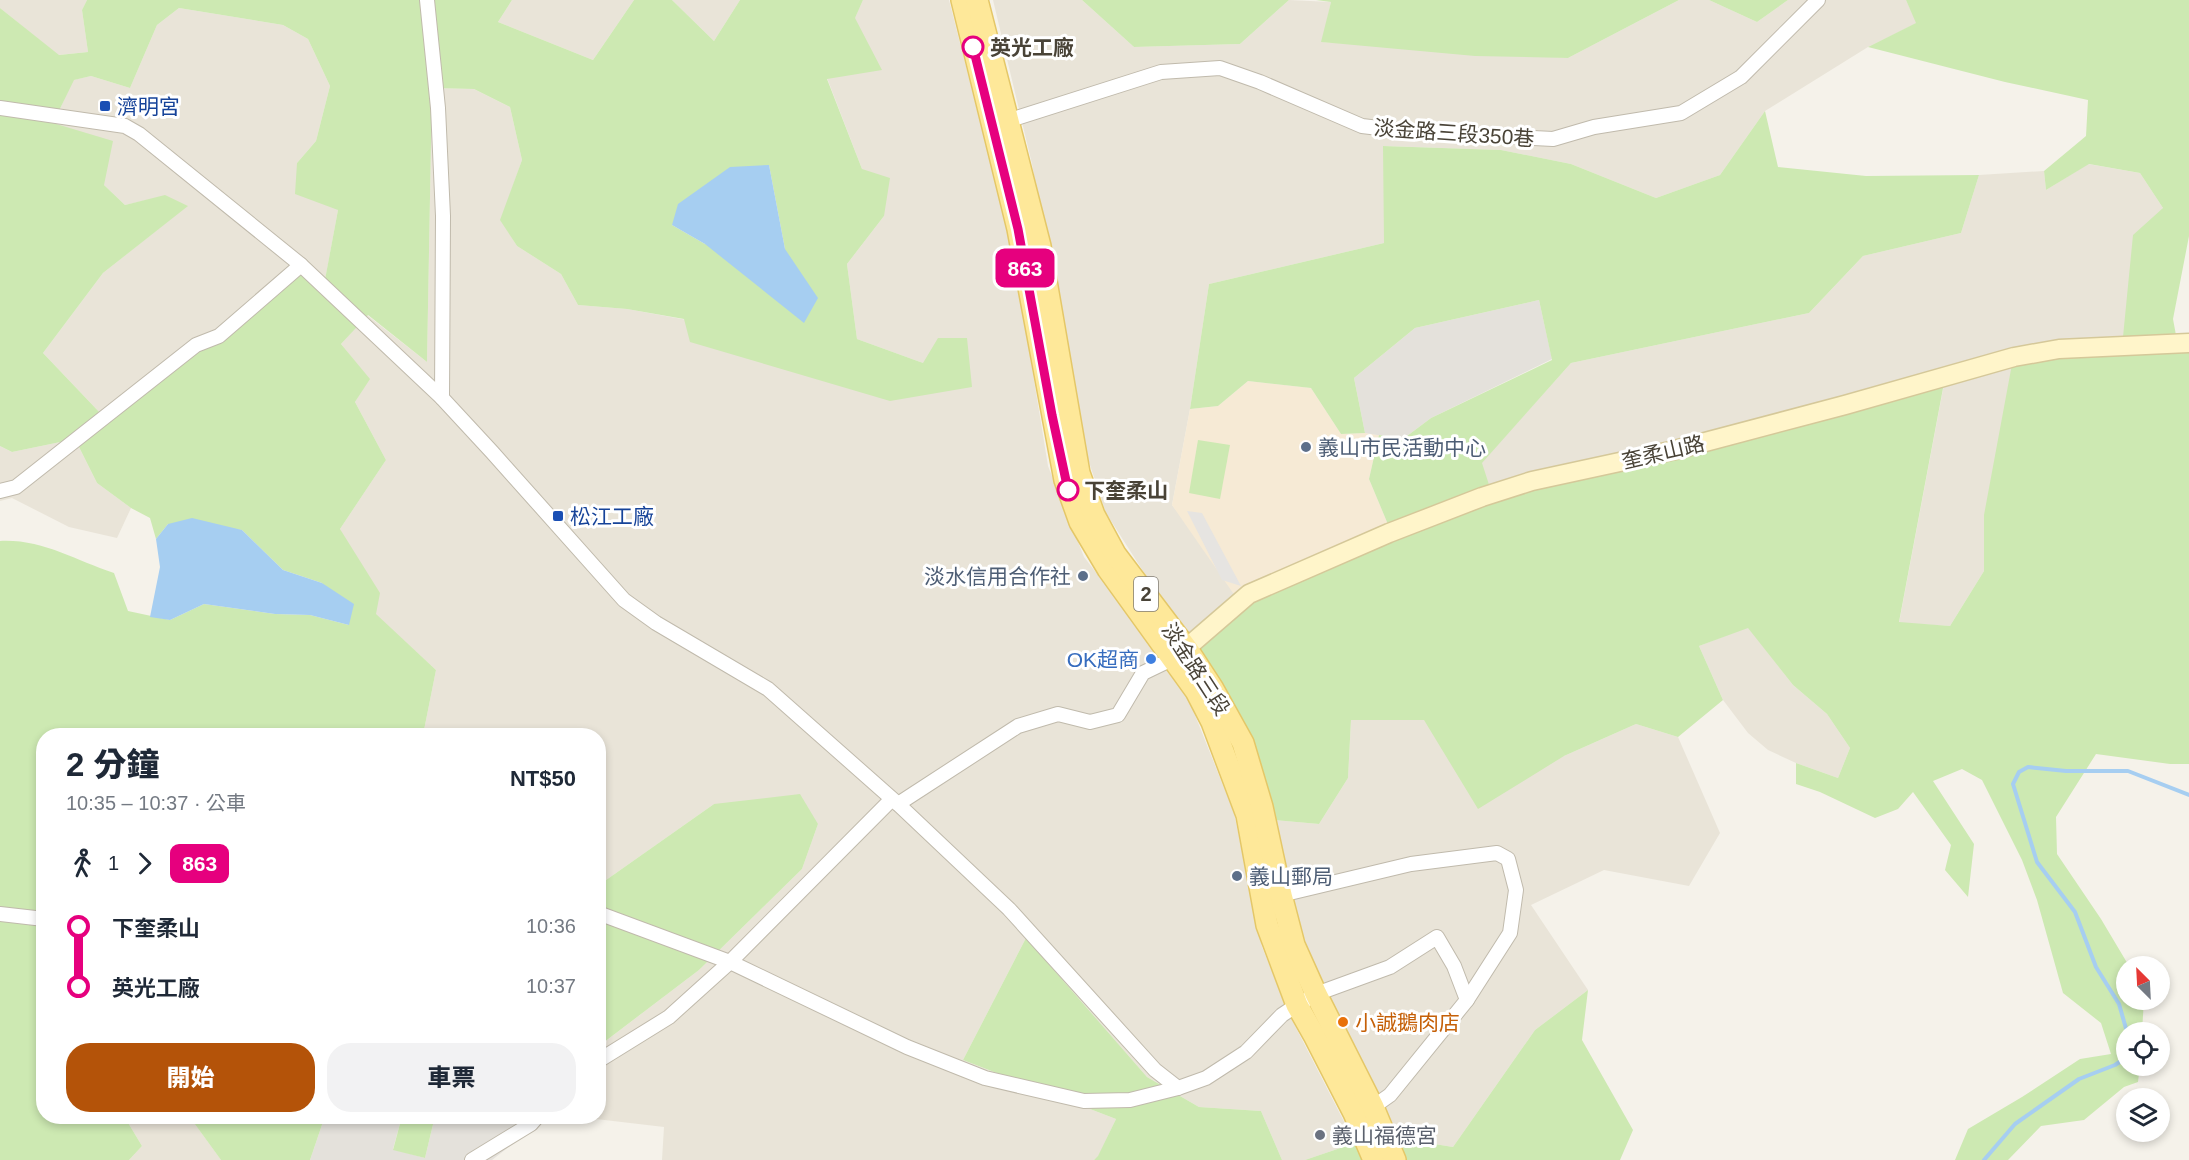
<!DOCTYPE html>
<html lang="zh-TW">
<meta charset="utf-8">
<style>
:root{--surface:#fff;--page:#f2f2f3;--text:#1f2937;--muted:#747a83;--accent:#b45309}
body{margin:0;font-family:Arial,"Noto Sans TC",sans-serif;background:var(--page);color:var(--text);height:100vh;display:flex;flex-direction:column;font-size:22px;white-space:nowrap}
*{box-sizing:border-box;margin:0}
p{font-size:20px;color:var(--muted)}
.icon{flex:none;width:33px;height:33px;fill:none;stroke:currentColor;stroke-width:2;stroke-linecap:round;stroke-linejoin:round}
.map{position:relative;flex:1;overflow:hidden}
.drawer{position:absolute;left:36px;top:728px;width:570px;height:396px;display:flex;flex-direction:column;background:var(--surface);border-radius:24px;box-shadow:0 3px 9px #0003}
.drawer>*{flex:none}
.badge{padding:0 12px;border-radius:9px;font-size:21px;line-height:39px}
.needle{width:39px;rotate:336deg}
.controls{position:absolute;left:2116px;top:956px;display:grid;gap:12px}
.controls a{display:grid;place-items:center;width:54px;height:54px;border-radius:50%;background:var(--surface);box-shadow:0 3px 9px #0003;font-size:30px}
.map>.badge{position:absolute;translate:-50% -50%;box-shadow:0 0 0 3px #fff}
.legs{display:flex;align-items:center;gap:9px;height:66px;padding:0 30px;font-size:20px}
.legs p{margin-inline-start:auto}
.headline{display:flex;align-items:center;justify-content:space-between;height:102px;padding:0 30px}
h1{font-size:33px;font-weight:800;line-height:45px}
.action{display:flex;gap:12px;margin-top:auto;padding:12px 30px}
.action a{flex:1;height:69px;border-radius:24px;background:var(--accent);color:#fff;font-size:24px;font-weight:800;line-height:69px;text-align:center}
.action a+a{background:var(--page);color:var(--text)}
ul{padding:0 30px;list-style:none}
li{display:flex;align-items:center;gap:21px;height:60px;font-size:22px}
li i{display:grid;place-items:center;width:9px;height:100%;margin:0 8px;background:currentColor}
li i::after{content:'';width:15px;height:15px;margin:-8px;border:4px solid;border-radius:50%;background:var(--surface)}
li p{margin-inline-start:auto}
li:first-child i{background:linear-gradient(#0000 50%,currentColor 0)}
li:last-child i{background:linear-gradient(currentColor 50%,#0000 0)}
.map>svg:first-child{display:block}
</style>
<div class="map">
<svg width="2189" height="1160" viewBox="0 0 2189 1160">
<rect width="100%" height="100%" fill="#f5f2ea"/>
<!-- residential -->
<g fill="#e9e4d8">
<path d="M0,0h87l-5,10 6,42 -30,3 -58,-47z"/>
<path d="M512,0h122l-41,60 -95,-38z"/>
<path d="M672,0h68l-26,41z"/>
<path d="M863,0h86l64,251 35,215 36,91 51,66 52,72 47,118 28,134 31,75 62,121 -50,17h-23l-21,-49 -62,-4 -52,-30 -121,-139 -63,122 153,59 -18,38 -4,3h-432l2,-33 -68,-8v-3h2l1,-16 8,-60 92,-70 103,-101 16,-45 -104,-20 -115,81 -1,-150h-175l13,-65 -61,-56 -35,-85 46,-69 -31,-58 14,-23 -28,-35 26,-29 60,47 5,-274 42,1 36,18 12,53 -21,60 16,26 44,28 17,31 49,4 296,54 -66,-24 -10,-75 37,-48 -22,-47 -35,-91z"/>
<path d="M993,0h89l52,47 106,-3 49,-44 42,2 -9,40 246,16 111,-58h30l48,22 31,-22h118l11,23 -49,24 -103,64 -45,64 -64,23 -85,-34 -70,-14 -117,-4v97l-175,41 -19,125 -18,96 75,93 -43,48 -7,4 -47,-68 -44,-69 -22,-66 -52,-283z"/>
<path d="M179,8l104,17 25,14 22,47 -14,55 -19,22 41,47 -14,76 -222,129 -59,-62 60,-80 84,-67 -22,-10 -40,9 -21,-20 -51,-61 20,-44 18,-4 39,12 27,-63z"/>
<path d="M2088,164l52,9 23,35 -41,139 -138,168v56l-34,55 -51,-3 45,-239 -188,54 -171,30 -92,30 -12,-35 90,-100 238,-50 54,-57 98,-23 18,-58 65,-4 2,19z"/>
<path d="M75,439l22,44 34,25 -14,30 -48,-11 -57,-29 -12,3v-55l12,6z"/>
<path d="M1748,627l45,58 34,29 23,34 -12,30 -42,-15 -28,-13 -20,-17 -25,-33 -24,-54z"/>
<path d="M1351,720h73l140,36 72,-32 42,13 42,96 -31,53 -85,-16 -73,35 57,85 -53,40 -82,117 -56,-9 -57,-113 -38,-92 -15,-52 -13,-61 45,4 29,-46z"/>
<path d="M124,1116h65l32,44h-92l13,-14z"/>
</g>
<!-- commercial -->
<path fill="#f6ead5" d="M1248,381l63,7 30,46 24,-1 14,2 -10,44 23,55 -145,64 -14,-5 -61,-88 18,-96 28,-3z"/>
<!-- industrial -->
<g fill="#e4e1db">
<path d="M1539,300l13,59 -121,59 -28,21 -38,-6 -11,-55 61,-50z"/>
<path d="M325,1116h77l-9,33 32,9 10,-42h92l-8,23 -27,21h-182z"/>
</g>
<!-- green -->
<g fill="#cde9b2" fill-rule="evenodd">
<path d="M87,0h425l-14,22 95,38 41,-60h38l42,41 26,-41h123l-8,18 27,52 -55,9 35,90 28,9 -6,38 -37,48 10,75 66,24 15,-25h29l5,49 -82,14 -200,-59 -6,-23 -57,-10 -49,-4 -17,-31 -44,-28 -17,-26 22,-60 -12,-53 -36,-18 -42,-1 -5,274 -59,-47 -27,29 29,35 -15,23 31,58 -46,69 40,64 -4,21 60,56 -13,65h-379v381h80l18,30 -13,14h-129v-619c43,-2 74,19 114,32l14,38 42,9 34,-16 71,10 35,1 39,10 -27,-42 -39,-13 -41,-40 -74,-6 -12,15 -6,-21 -19,-10 -34,-25 -22,-44 -63,13 -12,-6v-438l59,47 29,-3 -6,-42zM179,8l104,17 25,14 22,47 -14,55 -19,22 -2,31 43,16 -14,75 -25,-14 -197,144 -59,-62 60,-80 85,-67 -23,-11 -40,10 -21,-20 9,-44 -60,-18 21,-43 17,-4 39,12 27,-63zM769,165l16,84 -80,-5 -33,-19z"/>
<path d="M1082,0h207l-49,44 -106,3z"/>
<path d="M1316,0h363l-111,58 -93,-2 -154,-14 10,-40z"/>
<path d="M1709,0h79l-31,22z"/>
<path d="M1906,0h283v236l-16,83 5,27h11v418h-19l-74,-10 -40,63 1,37 44,65 28,47h-2v33h17l-2,33h-15v33h13l-2,17 -14,5 -40,33 -43,6 -33,34h-53l13,-31 54,-32 58,-38 31,-5 -10,-31 -38,-30 -26,-93 -15,-40 -40,-80 -20,-11 -29,12 41,63 -6,53 -23,-27 6,-25 -38,-53 -15,17 -23,9 -55,-26 -24,-8v-21l42,15 12,-30 -23,-34 -34,-29 -45,-57 -49,18 24,54 -45,37 -42,-13 -72,32 -86,53 -54,-89h-73l-3,58 -29,46 -45,-4 -77,-170 7,-4 43,-48 145,-64 -23,-55 10,-44 24,4 28,-21 121,-58 -13,-60 -124,28 -61,50 11,55 -24,1 -30,-46 -63,-7 -30,25 -28,3 19,-125 175,-41 -1,-97 118,4 70,14 85,34 64,-23 45,-64 13,56 88,9 113,-1 -18,58 -98,23 -54,57 -238,50 -89,100 11,34 92,-29 171,-30 188,-55 -45,239 51,4 34,-55v-56l28,-151 110,-17 11,-112 30,-27 -23,-35 -51,-9 -43,26 -2,-19 42,-35 2,-36 -83,-18 -137,-35 48,-24z"/>
<path d="M1198,440l32,5 -10,54 -31,-6z"/>
<path d="M800,794l18,30 -16,45 -103,101 -100,76v-161l115,-81z"/>
<path d="M1026,938l121,139 52,30 62,4 21,49h-188l4,-4 18,-37 -153,-59z"/>
<path d="M1588,990l-6,50 51,90 -13,30h-214l-9,-22 56,9 82,-117z"/>
<path d="M189,1116h136l-15,44h-89z"/>
<path d="M402,1116h33l-10,42 -32,-8z"/>
<path d="M1355,1143l8,17h-58z"/>
</g>
<!-- parking -->
<path fill="#e6e4e1" d="M1187,511l15,2 39,73 -19,-6z"/>
<!-- water -->
<g fill="#a6cef1">
<path d="M769,165l16,84 33,49 -14,25 -99,-79 -33,-19 6,-21 52,-37z"/>
<path d="M192,518l50,12 41,40 39,13 32,21 -5,21 -39,-10 -35,-1 -71,-10 -34,16 -20,-3 10,-50 -4,-28 12,-15z"/>
</g>
<g fill="none" stroke-linecap="round" stroke-linejoin="round">
<!-- stream -->
<g stroke="#a6cef1" stroke-width="4">
<path d="M2127,1032l-8,-28 -23,-37 -21,-55 -38,-50 -24,-78 6,-12 9,-5 38,4h62l61,24"/>
<path d="M1984,1160l31,-36 64,-45 36,-14 12,-8"/>
</g>
<defs>
<g id="street">
<path d="M427,0l11,108 5,108 -1,182"/>
<path d="M0,108l125,18 14,8 162,131 141,133 50,54 132,148 32,23 112,66 130,115 111,105 146,161 23,18 28,-10 40,-26 36,-37 15,-10 19,-11 74,-27 47,-30 17,29 13,34"/>
<path d="M1001,123l160,-51 59,-4 40,14 102,44 42,5 149,8 41,-12 87,-14 60,-36 77,-77"/>
<path d="M0,491l16,-4 180,-142 23,-9 82,-71"/>
<path d="M898,804l120,-78 40,-12 32,8 28,-7 25,-42 29,-14"/>
<path d="M1281,895l130,-31 86,-11 11,6 8,31 -6,43 -43,67 -77,95 -17,12"/>
<path d="M598,913l132,49 177,85 78,31 99,23 46,-1 48,-12"/>
<path d="M0,914l44,5"/>
<path d="M598,1061l71,-44 61,-55 161,-162"/>
<path d="M472,1160l59,-36 7,-8"/>
</g>
<path id="secondary" d="M1176,657l73,-63 140,-61 93,-36 50,-16 143,-31 170,-45 169,-48 45,-8 130,-6"/>
<g id="primary">
<path d="M962,0l56,229 47,251 15,42 28,47 88,122 16,31 35,93 20,110 30,80 17,30 40,78 20,47"/>
<path d="M977,0l63,246 39,227 15,42 21,39 72,95 26,40 30,54 19,64 19,88 13,50 22,49 57,113 22,53"/>
</g>
</defs>
<!-- street casing -->
<use href="#street" stroke="#c0baac" stroke-width="16"/>
<!-- secondary casing -->
<use href="#secondary" stroke="#d5c899" stroke-width="21"/>
<!-- primary casing -->
<use href="#primary" stroke="#e4c768" stroke-width="24"/>
<!-- street -->
<use href="#street" stroke="#fff" stroke-width="14"/>
<!-- secondary -->
<use href="#secondary" stroke="#fff5ca" stroke-width="18"/>
<!-- primary -->
<use href="#primary" stroke="#fee899" stroke-width="21"/>
</g>
<g fill="none" stroke-linecap="round" stroke-linejoin="round">
<defs>
<path id="line-1" d="M973,47l45,182 34,186 16,75"/>
</defs>
<!-- line-1 casing -->
<use href="#line-1" stroke="#fff" stroke-width="14"/>
<!-- line-1 -->
<use href="#line-1" stroke="#e6007e" stroke-width="9"/>
</g>
<!-- markers -->
<g fill="#fff" stroke="#e6007e" stroke-width="3">
<circle cx="973" cy="47" r="10"/>
<circle cx="1068" cy="490" r="10"/>
</g>
<g fill="#1a4fb4" stroke="#fff" stroke-width="2">
<rect x="99" y="100" width="12" height="12" rx="3"/>
<rect x="552" y="510" width="12" height="12" rx="3"/>
</g>
<g fill="#5c6f8a" stroke="#fff" stroke-width="2">
<circle cx="1306" cy="447" r="6"/>
<circle cx="1083" cy="576" r="6"/>
<circle cx="1237" cy="876" r="6"/>
</g>
<circle fill="#3f7fe0" stroke="#fff" stroke-width="2" cx="1151" cy="659" r="6"/>
<circle fill="#e8710a" stroke="#fff" stroke-width="2" cx="1343" cy="1022" r="6"/>
<circle fill="#6b7280" stroke="#fff" stroke-width="2" cx="1320" cy="1135" r="6"/>
<g text-anchor="middle" dominant-baseline="central" stroke-width="6" stroke-linejoin="round" paint-order="stroke">
<!-- shield labels -->
<rect fill="#fff" stroke="#807b73" stroke-width="1.5" x="1134" y="577" width="24" height="34" rx="4.5"/>
<g font-size="20" font-weight="bold" fill="#494337">
<text x="1146" y="594">2</text>
</g>
<!-- stop labels -->
<g font-size="21" font-weight="bold" fill="#494337" stroke="#fff" text-anchor="start">
<text x="990" y="47">英光工廠</text>
<text x="1084" y="490">下奎柔山</text>
</g>
<!-- transit labels -->
<g font-size="21" fill="#164399" stroke="#fff" text-anchor="start">
<text x="117" y="106">濟明宮</text>
<text x="570" y="516">松江工廠</text>
</g>
<!-- street labels -->
<g font-size="21" fill="#494337" stroke="#fff">
<text transform="translate(1454 133) rotate(4)">淡金路三段350巷</text>
<text transform="translate(1663 452) rotate(-13)">奎柔山路</text>
<text transform="translate(1196 669) rotate(57)">淡金路三段</text>
</g>
<!-- service labels -->
<g font-size="21" fill="#4e5e75" stroke="#fff" text-anchor="start">
<text x="1318" y="447">義山市民活動中心</text>
<text x="1071" y="576" text-anchor="end">淡水信用合作社</text>
<text x="1249" y="876">義山郵局</text>
</g>
<!-- shop labels -->
<g font-size="21" fill="#366cbe" stroke="#fff" text-anchor="end">
<text x="1139" y="659">OK超商</text>
</g>
<!-- food labels -->
<g font-size="21" fill="#c56008" stroke="#fff" text-anchor="start">
<text x="1355" y="1022">小誠鵝肉店</text>
</g>
<!-- worship labels -->
<g font-size="21" fill="#5b616d" stroke="#fff" text-anchor="start">
<text x="1332" y="1135">義山福德宮</text>
</g>
</g>
</svg>
<div class="controls">
<a><svg class="needle" viewBox="-14 -14 28 28"><path d="M0-13l5 13h-10z" fill="#e53935"/><path d="M0 13l5-13h-10z" fill="#747a83"/></svg></a>
<a><svg class="icon" aria-label="locate" viewBox="0 0 24 24"><circle cx="12" cy="12" r="6"/><path d="M12 2v4M12 18v4M2 12h4M18 12h4"/></svg></a>
<a><svg class="icon" aria-label="layers" viewBox="0 0 24 24"><path d="M12 4l9 5-9 5-9-5zM3 14l9 5 9-5"/></svg></a>
</div>
<b class="badge" style="left:1025px;top:268px;background:#e6007e;color:#fff">863</b>
<section class="drawer">
<div class="headline"><div><h1>2 分鐘</h1><p>10:35 – 10:37 · 公車</p></div><b>NT$50</b></div>
<div class="legs"><svg class="icon" aria-label="walk" viewBox="0 0 24 24"><circle cx="13" cy="4" r="2"/><path d="M13 8l-2 6 4 7M11 14l-3 7M7 12l3-4h3l4 4"/></svg>1<svg class="icon" aria-label="forward" viewBox="0 0 24 24"><path d="M9 5l7 7-7 7"/></svg><b class="badge" style="background:#e6007e;color:#fff">863</b></div>
<ul>
<li><i style="color:#e6007e"></i><b>下奎柔山</b><p>10:36</p></li>
<li><i style="color:#e6007e"></i><b>英光工廠</b><p>10:37</p></li>
</ul>
<div class="action"><a>開始</a><a>車票</a></div>
</section>
</div>
